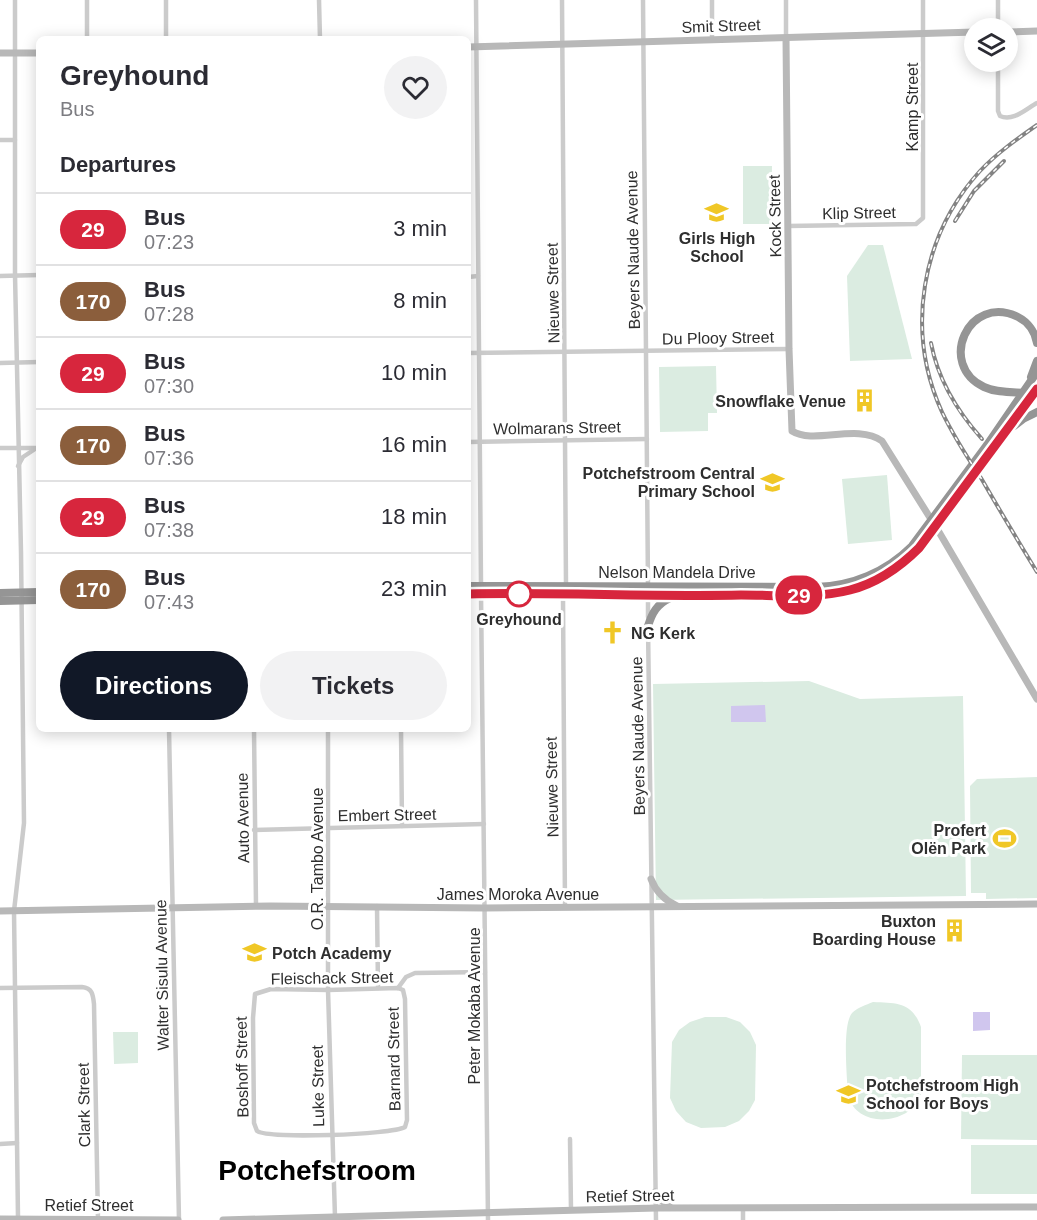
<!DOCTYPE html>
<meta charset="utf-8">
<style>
:root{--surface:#fff;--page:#f2f2f3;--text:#2b2b33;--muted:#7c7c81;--line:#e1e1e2;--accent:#111827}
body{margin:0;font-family:Helvetica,sans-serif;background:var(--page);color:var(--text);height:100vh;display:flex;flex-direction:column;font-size:22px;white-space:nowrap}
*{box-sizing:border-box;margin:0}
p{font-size:20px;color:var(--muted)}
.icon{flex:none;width:33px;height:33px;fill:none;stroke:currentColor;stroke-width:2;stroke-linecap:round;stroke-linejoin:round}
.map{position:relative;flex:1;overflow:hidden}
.drawer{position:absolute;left:36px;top:36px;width:435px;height:696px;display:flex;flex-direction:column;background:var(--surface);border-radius:9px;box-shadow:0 3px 15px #0003}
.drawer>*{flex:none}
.badge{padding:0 12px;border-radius:20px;font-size:21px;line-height:39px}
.buttons{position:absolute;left:964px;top:18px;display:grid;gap:12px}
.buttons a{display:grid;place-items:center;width:54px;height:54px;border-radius:50%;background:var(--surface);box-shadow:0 3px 15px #0003;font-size:30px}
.map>.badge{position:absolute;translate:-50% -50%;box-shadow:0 0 0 3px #fff}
h2{padding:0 24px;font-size:22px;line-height:54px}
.round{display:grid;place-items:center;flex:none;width:63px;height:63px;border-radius:32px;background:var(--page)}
.overview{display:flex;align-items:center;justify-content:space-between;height:102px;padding:0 24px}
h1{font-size:28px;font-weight:700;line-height:45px}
.primary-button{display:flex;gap:12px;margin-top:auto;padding:12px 24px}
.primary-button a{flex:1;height:69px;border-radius:36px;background:var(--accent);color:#fff;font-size:24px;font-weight:700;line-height:69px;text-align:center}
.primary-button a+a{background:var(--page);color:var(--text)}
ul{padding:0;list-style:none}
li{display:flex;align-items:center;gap:18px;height:72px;padding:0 24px;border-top:2px solid var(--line)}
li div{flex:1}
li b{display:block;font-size:22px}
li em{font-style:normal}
li .badge{min-width:66px;font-weight:700;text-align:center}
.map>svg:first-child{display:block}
</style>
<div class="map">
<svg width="1037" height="1220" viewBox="0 0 1037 1220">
<rect width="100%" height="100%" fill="#fff"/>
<!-- green -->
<g fill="#dbece1">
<path d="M743,166h29l-1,58h-28z"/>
<path d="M868,245h15l29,114 -62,2 -3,-85z"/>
<path d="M716,366l1,47h-9v18l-48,1 -1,-65z"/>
<path d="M887,475l5,65 -44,4 -6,-65z"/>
<path d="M809,681l51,18 103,-3 3,200 -310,4 -3,-216z"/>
<path d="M1037,777v121l-51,1v-6h-15l-1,-107 7,-7z"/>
<path d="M873,1002c24,1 39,0 48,25v68c-11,31 -65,34 -73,0 -1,-18 -6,-70 4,-82 6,-6 14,-8 21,-11z"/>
<path d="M705,1017h21l14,5 10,10 6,13 -1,55 -6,11 -10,10 -14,6 -24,1 -15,-6 -10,-11 -6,-13 2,-56 7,-12 11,-8z"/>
<path d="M113,1032h25v31l-24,1z"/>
<path d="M962,1055h75v85l-76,-1z"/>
<rect x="971" y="1145" width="66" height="49"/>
</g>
<!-- water -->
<g fill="#d0c6ee">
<path d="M765,705l1,17h-35v-16z"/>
<path d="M973,1012h17v18l-17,1z"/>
</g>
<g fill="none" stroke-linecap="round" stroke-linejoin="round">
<!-- street -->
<g stroke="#cbcbcb" stroke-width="4.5">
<path d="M15,0v275l6,277 3,271 -10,88 4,307"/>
<path d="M87,0v39"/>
<path d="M166,0v39"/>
<path d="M319,0l1,39"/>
<path d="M476,0l5,585"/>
<path d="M562,0l4,586"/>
<path d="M643,0l5,587"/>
<path d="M712,0v40"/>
<path d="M998,28v-28"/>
<path d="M786,38v-38"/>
<path d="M998,62v49l2,5c13,6 26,-7 37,-13"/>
<path d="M0,140h15"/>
<path d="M788,226l128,-2 7,-6v-218"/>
<path d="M0,276l39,-1"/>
<path d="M468,277l10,-1"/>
<path d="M468,353l321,-4"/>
<path d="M0,363l39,-1"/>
<path d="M468,442l179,-3"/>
<path d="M0,448h39"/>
<path d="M18,466l5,-9 12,-8"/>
<path d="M481,594l7,626"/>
<path d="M563,596l2,312"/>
<path d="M648,596v21"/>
<path d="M648,626l8,594"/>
<path d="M169,729l10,491"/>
<path d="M254,729l2,177"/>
<path d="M328,729v261l7,227"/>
<path d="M401,729l1,97"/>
<path d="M254,830l230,-6"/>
<path d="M377,906l1,82"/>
<path d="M0,988l82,-1c10,1 11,7 12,17l4,216"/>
<path d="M398,988l5,2 2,9 2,121 -2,7c-14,8 -136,12 -148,4l-3,-8 -1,-105 2,-24 16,-5 57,1z"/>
<path d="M398,988l8,-11 9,-4 70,-1"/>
<path d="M570,1139l1,71"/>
<path d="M0,1144l17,-1"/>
<path d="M743,1220v-12"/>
</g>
<!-- secondary -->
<g stroke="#b8b8b8" stroke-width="7">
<path d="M1008,32l29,-1"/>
<path d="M786,38l3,311 3,82c22,14 65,-8 90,10l57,91 98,167"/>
<path d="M468,47l507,-15"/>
<path d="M0,53h39"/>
<path d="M651,879c5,13 13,21 26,27"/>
<path d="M0,911l270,-5 215,2 552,-4"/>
<path d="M655,1192l7,9 8,6"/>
<path d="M0,1219l178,1"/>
<path d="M223,1220l433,-12 381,-1"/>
</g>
<!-- highway -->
<g stroke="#959595" stroke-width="8">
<path d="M1031,377l6,-16"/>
<path d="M1026,393c-14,-1 -29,0 -42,-6 -47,-22 -16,-94 34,-70 10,5 17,15 19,26"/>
<path d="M1014,426l9,-7 14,-7"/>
<path d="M468,586l348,1c36,-1 70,-15 96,-41l75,-101 50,-73"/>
<path d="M0,593l39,-1"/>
<path d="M468,594l205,3 164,-4 22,-5 31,-15 16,-11 13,-14 118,-159"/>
<path d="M0,601l39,-1"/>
<path d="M648,626c4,-13 9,-22 22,-28"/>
</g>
<defs>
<g id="rail">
<path d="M1037,125c-20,14 -40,28 -57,46 -59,65 -75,160 -38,241 11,23 25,45 39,66 18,31 37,63 56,94"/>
<path d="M955,221l19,-30 30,-30"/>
<path d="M931,343c7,37 26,68 51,96"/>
</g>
</defs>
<!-- rail casing -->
<use href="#rail" stroke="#838383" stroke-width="4"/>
<!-- rail -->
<use href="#rail" stroke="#fff" stroke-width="1.5" stroke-dasharray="4.5" stroke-linecap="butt"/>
</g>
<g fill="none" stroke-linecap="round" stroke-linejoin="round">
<defs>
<path id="line" d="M468,594c91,-2 182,3 273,1 36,0 75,4 109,-5 27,-7 50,-23 69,-42l118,-159"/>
</defs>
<!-- line casing -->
<use href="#line" stroke="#fff" stroke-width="14"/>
<!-- line -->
<use href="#line" stroke="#d7263d" stroke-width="9"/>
</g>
<!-- icons -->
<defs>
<symbol id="school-bare" viewBox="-9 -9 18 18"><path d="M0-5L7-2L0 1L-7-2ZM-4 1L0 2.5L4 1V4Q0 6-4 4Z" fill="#f0c726" stroke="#fff" stroke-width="2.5" paint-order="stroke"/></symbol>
<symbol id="building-bare" viewBox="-9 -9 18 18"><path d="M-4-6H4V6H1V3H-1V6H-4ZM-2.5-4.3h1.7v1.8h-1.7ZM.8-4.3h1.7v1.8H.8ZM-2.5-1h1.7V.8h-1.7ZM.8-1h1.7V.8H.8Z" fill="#f0c726" stroke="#fff" stroke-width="2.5" paint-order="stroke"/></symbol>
<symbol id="church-bare" viewBox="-9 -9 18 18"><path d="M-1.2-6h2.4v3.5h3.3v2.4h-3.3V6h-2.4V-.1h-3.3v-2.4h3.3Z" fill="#f0c726" stroke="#fff" stroke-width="2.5" paint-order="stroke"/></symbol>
<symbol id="stadium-bare" viewBox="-9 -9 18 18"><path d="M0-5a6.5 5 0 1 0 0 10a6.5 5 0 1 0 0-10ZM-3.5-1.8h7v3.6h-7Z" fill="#f0c726" stroke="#fff" stroke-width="2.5" paint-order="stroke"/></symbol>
</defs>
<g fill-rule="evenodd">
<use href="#school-bare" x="700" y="196" width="33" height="33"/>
<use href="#building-bare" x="848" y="384" width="33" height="33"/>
<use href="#school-bare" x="756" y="466" width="33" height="33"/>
<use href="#church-bare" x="596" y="616" width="33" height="33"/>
<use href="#stadium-bare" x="988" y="822" width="33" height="33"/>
<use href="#building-bare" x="938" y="914" width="33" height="33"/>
<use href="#school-bare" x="238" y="936" width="33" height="33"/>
<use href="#school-bare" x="832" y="1078" width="33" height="33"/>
</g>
<!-- markers -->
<circle fill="#fff" stroke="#d7263d" stroke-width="3" cx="519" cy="594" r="12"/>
<g text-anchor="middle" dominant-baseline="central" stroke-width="6" stroke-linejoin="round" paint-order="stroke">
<!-- street labels -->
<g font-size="16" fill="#2e2e2e" stroke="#fff">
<text transform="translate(721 26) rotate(-2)">Smit Street</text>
<text transform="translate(912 107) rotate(-90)">Kamp Street</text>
<text transform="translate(859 213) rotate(-1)">Klip Street</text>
<text transform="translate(775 216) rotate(-91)">Kock Street</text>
<text transform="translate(633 250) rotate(-91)">Beyers Naude Avenue</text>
<text transform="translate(553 293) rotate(-91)">Nieuwe Street</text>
<text transform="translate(718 338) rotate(-1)">Du Plooy Street</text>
<text transform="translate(557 428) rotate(-1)">Wolmarans Street</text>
<text x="677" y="572">Nelson Mandela Drive</text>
<text transform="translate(638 736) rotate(-91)">Beyers Naude Avenue</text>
<text transform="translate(552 787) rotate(-91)">Nieuwe Street</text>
<text transform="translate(387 815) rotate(-1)">Embert Street</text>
<text transform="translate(243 818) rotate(-91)">Auto Avenue</text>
<text transform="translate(317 859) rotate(-90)">O.R. Tambo Avenue</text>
<text x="518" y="894">James Moroka Avenue</text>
<text transform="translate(162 975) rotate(-91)">Walter Sisulu Avenue</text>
<text transform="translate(332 978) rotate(-1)">Fleischack Street</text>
<text transform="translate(474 1006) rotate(-90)">Peter Mokaba Avenue</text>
<text transform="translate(394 1059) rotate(-91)">Barnard Street</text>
<text transform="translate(242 1067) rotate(-91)">Boshoff Street</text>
<text transform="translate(318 1086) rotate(-91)">Luke Street</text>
<text transform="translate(84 1105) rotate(-91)">Clark Street</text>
<text transform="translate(630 1196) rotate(-1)">Retief Street</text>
<text x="89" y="1205">Retief Street</text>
</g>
<!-- poi labels -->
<g font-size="16" font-weight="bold" fill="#2e2e2e" stroke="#fff" text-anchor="end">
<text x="717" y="238" text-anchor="middle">Girls High<tspan x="717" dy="18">School</tspan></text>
<text x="846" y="401">Snowflake Venue</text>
<text x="755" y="473">Potchefstroom Central<tspan x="755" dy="18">Primary School</tspan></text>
<text x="631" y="633" text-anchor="start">NG Kerk</text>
<text x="986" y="830">Profert<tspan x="986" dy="18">Olën Park</tspan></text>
<text x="936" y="921">Buxton<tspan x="936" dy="18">Boarding House</tspan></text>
<text x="272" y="953" text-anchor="start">Potch Academy</text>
<text x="866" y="1085" text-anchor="start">Potchefstroom High<tspan x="866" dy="18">School for Boys</tspan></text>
</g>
<!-- stop labels -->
<g font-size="16" font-weight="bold" fill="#2e2e2e" stroke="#fff">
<text x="519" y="619">Greyhound</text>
</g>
<!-- town labels -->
<g font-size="28" font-weight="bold" fill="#000" stroke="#fff">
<text x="317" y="1170">Potchefstroom</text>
</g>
</g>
</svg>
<div class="buttons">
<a><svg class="icon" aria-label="layers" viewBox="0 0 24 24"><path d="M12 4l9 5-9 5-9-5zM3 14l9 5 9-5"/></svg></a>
</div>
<b class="badge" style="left:799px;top:595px;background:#d7263d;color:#fff">29</b>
<section class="drawer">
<div class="overview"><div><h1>Greyhound</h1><p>Bus</p></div><a class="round"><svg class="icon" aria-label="heart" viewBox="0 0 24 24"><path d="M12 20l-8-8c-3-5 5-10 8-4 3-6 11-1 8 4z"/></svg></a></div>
<h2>Departures</h2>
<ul>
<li><span class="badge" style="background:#d7263d;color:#fff">29</span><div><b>Bus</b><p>07:23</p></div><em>3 min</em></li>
<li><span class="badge" style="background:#8b5e3c;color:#fff">170</span><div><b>Bus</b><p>07:28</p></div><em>8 min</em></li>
<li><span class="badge" style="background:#d7263d;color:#fff">29</span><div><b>Bus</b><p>07:30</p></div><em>10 min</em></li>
<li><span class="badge" style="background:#8b5e3c;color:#fff">170</span><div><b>Bus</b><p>07:36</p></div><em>16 min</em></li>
<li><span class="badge" style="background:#d7263d;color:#fff">29</span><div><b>Bus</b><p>07:38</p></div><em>18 min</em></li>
<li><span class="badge" style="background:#8b5e3c;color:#fff">170</span><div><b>Bus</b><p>07:43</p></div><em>23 min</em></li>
</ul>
<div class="primary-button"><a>Directions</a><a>Tickets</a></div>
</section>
</div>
